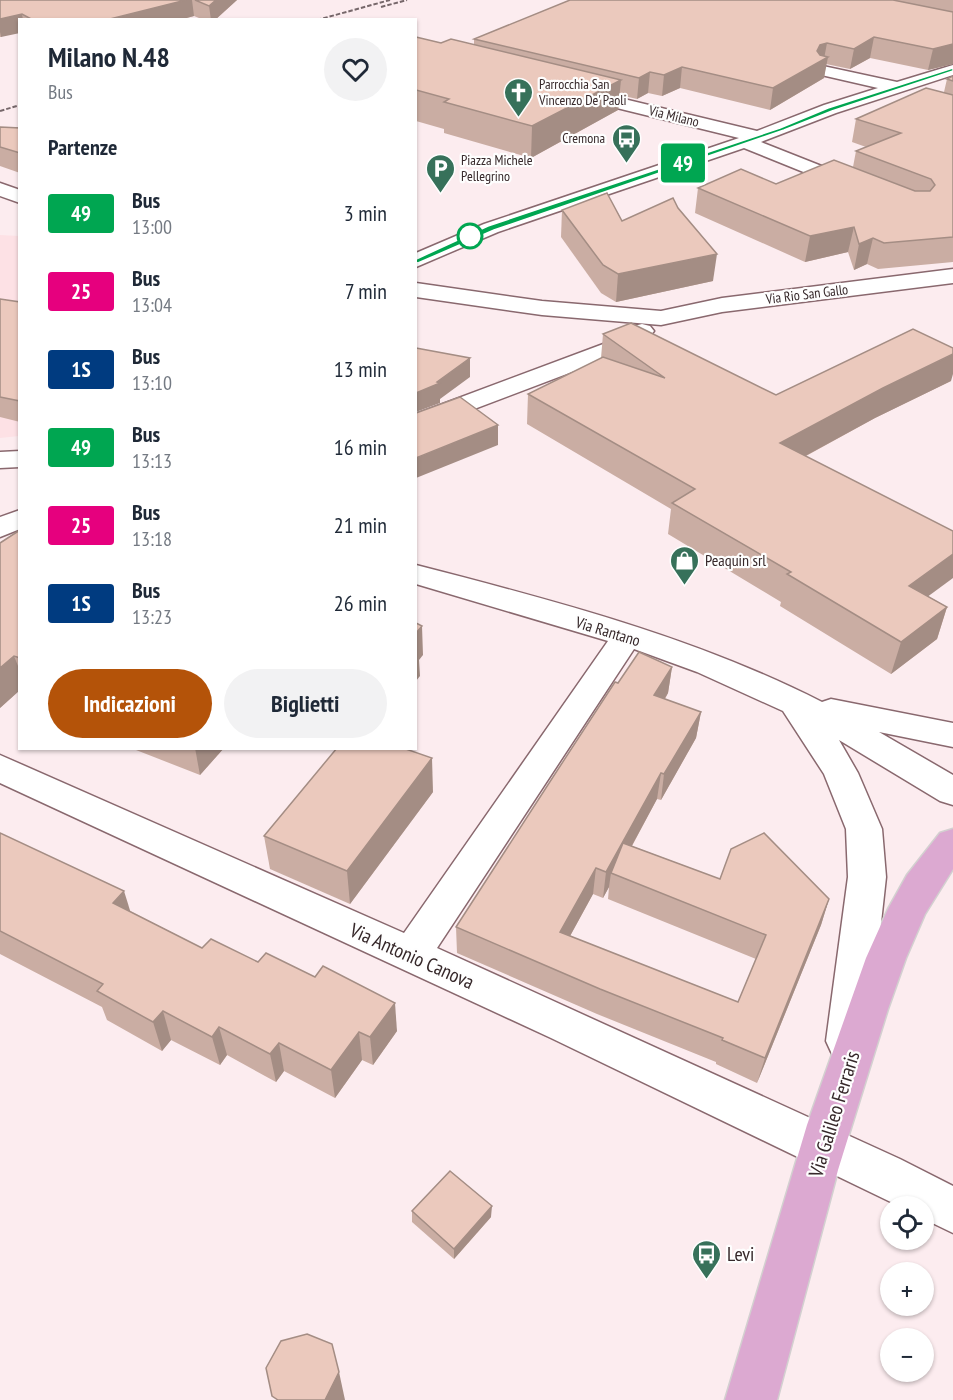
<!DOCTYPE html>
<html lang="it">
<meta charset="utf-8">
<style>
:root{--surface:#fff;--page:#f2f2f3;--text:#1f2937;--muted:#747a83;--accent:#b45309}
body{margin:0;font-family:"PT Sans Narrow",sans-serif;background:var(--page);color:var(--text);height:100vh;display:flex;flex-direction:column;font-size:22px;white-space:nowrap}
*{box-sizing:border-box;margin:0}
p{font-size:20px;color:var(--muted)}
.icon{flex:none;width:33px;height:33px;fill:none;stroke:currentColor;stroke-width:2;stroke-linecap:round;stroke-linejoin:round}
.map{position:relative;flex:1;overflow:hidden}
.drawer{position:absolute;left:18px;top:18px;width:399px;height:732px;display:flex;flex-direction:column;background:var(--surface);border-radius:0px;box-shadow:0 2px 4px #0004}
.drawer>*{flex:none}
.badge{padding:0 12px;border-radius:4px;font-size:21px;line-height:39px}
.buttons{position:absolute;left:880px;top:1196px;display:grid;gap:12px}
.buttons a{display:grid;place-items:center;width:54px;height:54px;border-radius:50%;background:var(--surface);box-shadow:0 2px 4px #0004;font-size:30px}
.map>.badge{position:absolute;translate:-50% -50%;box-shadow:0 0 0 3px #fff}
h2{padding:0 30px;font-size:22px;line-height:54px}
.round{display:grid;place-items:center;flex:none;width:63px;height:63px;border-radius:32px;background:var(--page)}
.overview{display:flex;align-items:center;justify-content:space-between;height:102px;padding:0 30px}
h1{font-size:28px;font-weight:700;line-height:45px}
.cta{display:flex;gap:12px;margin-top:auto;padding:12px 30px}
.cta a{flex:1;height:69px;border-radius:36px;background:var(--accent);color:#fff;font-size:24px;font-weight:700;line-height:69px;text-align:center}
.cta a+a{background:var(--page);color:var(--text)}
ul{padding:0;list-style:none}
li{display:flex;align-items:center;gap:18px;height:78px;padding:0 30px}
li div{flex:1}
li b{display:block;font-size:22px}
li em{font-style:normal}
li .badge{min-width:66px;font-weight:700;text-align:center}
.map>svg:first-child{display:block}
</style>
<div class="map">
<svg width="953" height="1400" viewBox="0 0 953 1400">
<rect width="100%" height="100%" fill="#fcecef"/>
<!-- built -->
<path fill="#fde1e5" d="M0,235l19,1v200l-19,2z"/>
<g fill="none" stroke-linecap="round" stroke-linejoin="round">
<defs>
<g id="minor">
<path d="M953,65v10l-117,38 -75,29 101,40 3,4 -3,4h-14l-104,-42 -246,84 -82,35v-14l68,-29 255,-86 -171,-42 -2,-4 2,-4 6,-1 183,44 67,-26 54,-17 -61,-14 -2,-3 2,-3 6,-2 74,16z"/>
<path d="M0,183l20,7v13l-20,-7z"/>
<path d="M953,269v14l-231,29 -61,13 -119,-10 -126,-18v-14l126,18 119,10 61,-13z"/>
<path d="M642,324l8,2 4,5 -4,5 -28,17 -206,78v-17l190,-71 28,-17z"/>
<path d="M20,451v16l-20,1v-16z"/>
<path d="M20,510v19l-20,8v-20z"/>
<path d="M416,565c136,35 281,73 406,137l9,-3 122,24v24l-74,-15 74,43v30l-13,-4 -101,-61 19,33 24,56 4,48 -18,164 -6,13 -15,6 -15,-6 -6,-13 22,-164 -2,-48 -22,-55 -41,-63 -86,-39 -63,-23 -197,299 463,211 53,27v47l-29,-14v-13h-25l-348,-168 -551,-255v-28l404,178 204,-292 -192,-57z"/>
</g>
<path id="major" d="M953,829v40l-28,45 -19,44 -18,51 -50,161 -61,230h-52l82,-275 59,-167 22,-49 19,-34 33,-42z"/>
</defs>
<!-- minor casing -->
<use href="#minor" stroke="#89686e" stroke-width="3"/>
<!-- major casing -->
<use href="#major" stroke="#d3d0d0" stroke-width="3"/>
<!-- minor -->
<use href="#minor" fill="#fff" fill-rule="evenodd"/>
<!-- major -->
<use href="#major" fill="#dca9d1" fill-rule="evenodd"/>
<!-- rail -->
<g stroke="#76676a" stroke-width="2" stroke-dasharray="4.5 2" stroke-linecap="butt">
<path d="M381,7l26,-7"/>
<path d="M317,20l73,-20"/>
<path d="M0,111l20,-6"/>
</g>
</g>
<!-- wall -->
<g fill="#caada3" fill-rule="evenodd">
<path d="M0,0h237l-22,20h-11l-10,-4 -15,4h-159l-19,17h-1z"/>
<path d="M570,0h383v64l-25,6 -58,-12 -20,11 -24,-5 -2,14 -54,32 -90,-22 -18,8 -14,-3 -11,6 -17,-4 -2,15 -87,48 -87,-25v-4l-28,-8v-84l25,6 33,2v-6z"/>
<path d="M953,76v186l-75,7 -11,-5 -13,6 -6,-18 -43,10 -110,-49 3,-25 78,-4 77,-17 3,-16 10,-4 -14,-5 4,-23 88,-27 3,-13z"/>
<path d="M0,127l20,1v45l-20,-7z"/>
<path d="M562,210l60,11 91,60 -97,21 -15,-9 -40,-56z"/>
<path d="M0,299l20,3v120l-20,-5z"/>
<path d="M603,334l173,61 175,-14 -76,37 -69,38 122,140 19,11 -10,32 -46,35 -111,-68 1,-4 -113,-68 3,-25 -144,-85 1,-30 73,-36z"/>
<path d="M20,530v160l-20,18z"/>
<path d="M672,667l-4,26 -3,6 36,13 -5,26 -35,62 -4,-1 -25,47 88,33 109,20 -8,26 -64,158 -41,-19v-2l-119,-48 -140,-61 -1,-26 162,-244zM609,887l-1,12 148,60 -18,43 -168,-66 23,-42 10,4z"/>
<path d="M136,748h88l-24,27 -64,-25z"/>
<path d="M433,792l-83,112 -80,-35 -6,-33z"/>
<path d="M0,833l130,78 72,37 56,14 139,69 -24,34 -11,-5 -27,38 -51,-27 -8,11 -49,-27 -7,10 -49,-25 -9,11 -55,-31 -5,-13 -102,-53z"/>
<path d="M412,1211l79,6 -37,42 -42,-37z"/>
</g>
<!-- shaded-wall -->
<g fill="#a48d84">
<path d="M186,0h6l2,16 -15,4h-73z"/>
<path d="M216,0h21l-22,20h-4l-2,-14z"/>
<path d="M22,14l1,6h-3v13l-19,4 -1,-5v-13z"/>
<path d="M874,37l-4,21 -20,11 4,-20z"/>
<path d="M827,43l-3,16 4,-2 -4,21 -54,32 3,-22 47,-43z"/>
<path d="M953,44v20l-25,6 5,-21z"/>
<path d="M682,67l-2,21 -18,8 2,-21z"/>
<path d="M650,72l-2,21 -11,6 2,-21z"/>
<path d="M621,80l-3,30 -87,48 1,-32z"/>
<path d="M854,227l-6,25 -43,10 5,-26z"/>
<path d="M873,238l-6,26 -13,6 5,-26z"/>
<path d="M717,254l-4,27 -97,21 2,-28z"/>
<path d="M953,354v20l-2,7 -76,37 -101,55 6,-30 103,-55z"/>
<path d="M470,358v19l-30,22v4l-24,9v-19l21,-11z"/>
<path d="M498,425v20l-82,33v-20z"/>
<path d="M953,554v24l-53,39 9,-31z"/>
<path d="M947,607l-10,32 -46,35 10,-32z"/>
<path d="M422,626l1,29 -4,5 1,16 -4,5v-48z"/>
<path d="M14,656l6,15v19l-20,18v-40z"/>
<path d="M672,667l-4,26 -17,28 3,-26z"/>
<path d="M701,712l-5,26 -35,62 3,-26z"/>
<path d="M195,748h29l-24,27z"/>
<path d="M432,758l1,34 -83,112 -3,-33z"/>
<path d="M661,773l-4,26 -41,76 -5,-2 -2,14 -6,11 3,-26z"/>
<path d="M596,868l-3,26 -35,64 2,-26z"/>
<path d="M124,891l9,29 -20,-17z"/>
<path d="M829,899l-8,26 -64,158 8,-25z"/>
<path d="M395,1003l2,28 -24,34 -3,-28z"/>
<path d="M163,1011l8,29 -9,11 -9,-29z"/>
<path d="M219,1027l8,28 -7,10 -8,-28z"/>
<path d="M359,1032l3,28 -27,38 -4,-28z"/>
<path d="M279,1043l5,28 -8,11 -6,-28z"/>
<path d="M492,1206l-1,11 -37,42v-10z"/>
<path d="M339,1372l6,28h-20z"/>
</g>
<!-- building -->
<g fill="#ebc9bd" stroke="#a48d84" stroke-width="1.5">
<path d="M0,0h186l-80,20h-73l-11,-6 -22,5z"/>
<path d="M195,0h21l-7,6z"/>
<path d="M570,0h323l60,12v32l-20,5 -59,-12 -20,12 -27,-6 -7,2 -3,6 3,4 8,2 -55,31 -91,-21 -18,8 -14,-3 -11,6 -165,-39z"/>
<path d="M416,37l25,6 10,-4 170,41 -89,46 -88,-24 5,-3 -33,-9z"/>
<path d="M953,76v5l-6,-2z"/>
<path d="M926,88l27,7v142l-69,6 -11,-5 -14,6 -5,-17 -44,9 -112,-48 43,-19 35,15 58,-24 81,31h15l5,-6 -4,-6 -75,-28 45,-18 -45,-14z"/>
<path d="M0,127l20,1v25l-20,-6z"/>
<path d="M607,193l15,28 51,-23 5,10 39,46 -99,20 -15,-9 -41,-55z"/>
<path d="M0,299l20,3v99l-20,-4z"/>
<path d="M631,323l145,72 137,-66 40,19v6l-70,34 -103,55 173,88v23l-44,32 38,21 -46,35 -114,-68 4,-2 -119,-69 23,-14 -167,-95 75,-37 62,21 -62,-44z"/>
<path d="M416,348l54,10 -33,24 3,1 -24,10z"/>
<path d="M460,397l38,28 -82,33v-45z"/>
<path d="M20,530v128l-6,-2 -14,12v-125z"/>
<path d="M416,623l6,3 -6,7z"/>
<path d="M639,652l33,15 -18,28 47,17 -37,62 -3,-1 -55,99 -10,-4 -36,64 178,70 28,-67 -155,-62 12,-30 97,36 11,-30 33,-16 65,66 -64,159 -43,-18 1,-2 -123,-49 -144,-62 97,-150 62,-95 3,1z"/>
<path d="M337,748h66l29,10 -85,113 -83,-35z"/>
<path d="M0,833l124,58 -11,12 89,45 9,-9 47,23 8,-9 49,24 8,-11 72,37 -25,34 -11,-5 -28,38 -52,-27 -9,11 -51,-27 -7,10 -49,-26 -10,11 -56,-31 6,-7 -103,-53z"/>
<path d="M450,1171l42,35 -38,43 -42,-38z"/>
<path d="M307,1334l25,10 7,28 -14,28h-47l-6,-4 -6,-28 15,-27z"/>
</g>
<!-- line -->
<path fill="#00a651" stroke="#fff" stroke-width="1.5" d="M953,68v3l-121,40 -48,19 -290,100 -76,33 -6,-2 76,-35 292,-98 48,-20z"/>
<!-- icons -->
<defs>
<symbol id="church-pin" viewBox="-11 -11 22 30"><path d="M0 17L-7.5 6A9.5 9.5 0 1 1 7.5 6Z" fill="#37715a" stroke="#fefefe"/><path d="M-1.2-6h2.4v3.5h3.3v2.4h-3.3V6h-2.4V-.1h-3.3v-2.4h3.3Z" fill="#fff"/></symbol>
<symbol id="bus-pin" viewBox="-11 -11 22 30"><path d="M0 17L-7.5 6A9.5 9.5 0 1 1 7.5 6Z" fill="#37715a" stroke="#fefefe"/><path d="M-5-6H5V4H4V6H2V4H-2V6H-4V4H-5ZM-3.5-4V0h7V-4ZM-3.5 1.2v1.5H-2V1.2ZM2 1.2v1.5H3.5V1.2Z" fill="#fff"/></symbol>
<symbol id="parking-pin" viewBox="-11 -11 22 30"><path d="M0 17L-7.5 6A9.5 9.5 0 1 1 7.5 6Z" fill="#37715a" stroke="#fefefe"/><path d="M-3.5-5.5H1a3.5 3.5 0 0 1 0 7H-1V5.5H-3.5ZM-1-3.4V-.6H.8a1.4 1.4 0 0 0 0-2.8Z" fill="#fff"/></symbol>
<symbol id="shop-pin" viewBox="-11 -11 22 30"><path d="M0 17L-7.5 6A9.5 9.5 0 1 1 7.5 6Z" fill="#37715a" stroke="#fefefe"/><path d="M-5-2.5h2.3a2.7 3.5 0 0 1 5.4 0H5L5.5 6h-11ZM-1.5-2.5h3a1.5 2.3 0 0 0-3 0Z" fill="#fff"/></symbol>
</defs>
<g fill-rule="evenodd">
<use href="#church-pin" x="502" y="76" width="33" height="45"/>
<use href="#bus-pin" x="610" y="122" width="33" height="45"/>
<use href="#parking-pin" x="424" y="152" width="33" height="45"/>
<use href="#shop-pin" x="668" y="544" width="33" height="45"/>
<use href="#bus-pin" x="690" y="1238" width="33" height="45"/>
</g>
<!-- markers -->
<circle fill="#fff" stroke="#00a651" stroke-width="3" cx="470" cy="236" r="12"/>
<g text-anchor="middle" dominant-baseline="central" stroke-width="4.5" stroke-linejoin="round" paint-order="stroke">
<!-- far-poi labels -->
<g font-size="14" fill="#36282a" stroke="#fefefe" text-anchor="start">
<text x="539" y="84">Parrocchia San<tspan x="539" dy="16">Vincenzo De' Paoli</tspan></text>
<text x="605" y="138" text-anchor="end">Cremona</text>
<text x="461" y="160">Piazza Michele<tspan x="461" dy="16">Pellegrino</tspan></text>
</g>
<!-- far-street labels -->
<g font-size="14" fill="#36282a" stroke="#fefefe">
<text transform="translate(674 116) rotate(14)">Via Milano</text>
<text transform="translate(807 294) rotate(-7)">Via Rio San Gallo</text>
</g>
<!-- poi labels -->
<g font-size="16" fill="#36282a" stroke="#fefefe" text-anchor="start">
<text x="705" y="560">Peaquin srl</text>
</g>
<!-- street labels -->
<g font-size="16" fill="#36282a" stroke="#fefefe">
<text transform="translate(608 631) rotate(17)">Via Rantano</text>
</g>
<!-- near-street labels -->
<g font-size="20" fill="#36282a" stroke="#fefefe">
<text transform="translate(412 956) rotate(24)">Via Antonio Canova</text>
<text transform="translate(834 1114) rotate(-73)">Via Galileo Ferraris</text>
</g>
<!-- near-poi labels -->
<g font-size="20" fill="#36282a" stroke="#fefefe" text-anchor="start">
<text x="727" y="1254">Levi</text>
</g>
</g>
</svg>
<div class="buttons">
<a><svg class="icon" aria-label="locate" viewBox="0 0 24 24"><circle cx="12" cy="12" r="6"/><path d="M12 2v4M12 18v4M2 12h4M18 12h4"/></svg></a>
<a>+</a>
<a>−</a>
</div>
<b class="badge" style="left:683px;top:163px;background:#00a651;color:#fff">49</b>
<section class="drawer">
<div class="overview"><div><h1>Milano N.48</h1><p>Bus</p></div><a class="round"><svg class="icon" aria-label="heart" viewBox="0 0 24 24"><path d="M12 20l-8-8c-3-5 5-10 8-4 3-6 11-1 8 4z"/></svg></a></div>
<h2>Partenze</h2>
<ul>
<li><span class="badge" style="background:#00a651;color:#fff">49</span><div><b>Bus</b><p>13:00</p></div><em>3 min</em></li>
<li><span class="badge" style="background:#e6007e;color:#fff">25</span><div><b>Bus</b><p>13:04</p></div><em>7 min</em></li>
<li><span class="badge" style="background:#003b80;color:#fff">1S</span><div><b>Bus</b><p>13:10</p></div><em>13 min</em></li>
<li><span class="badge" style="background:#00a651;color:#fff">49</span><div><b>Bus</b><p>13:13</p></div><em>16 min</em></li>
<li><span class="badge" style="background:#e6007e;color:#fff">25</span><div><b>Bus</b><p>13:18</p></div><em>21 min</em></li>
<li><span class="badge" style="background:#003b80;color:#fff">1S</span><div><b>Bus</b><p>13:23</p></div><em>26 min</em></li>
</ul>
<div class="cta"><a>Indicazioni</a><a>Biglietti</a></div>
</section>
</div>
